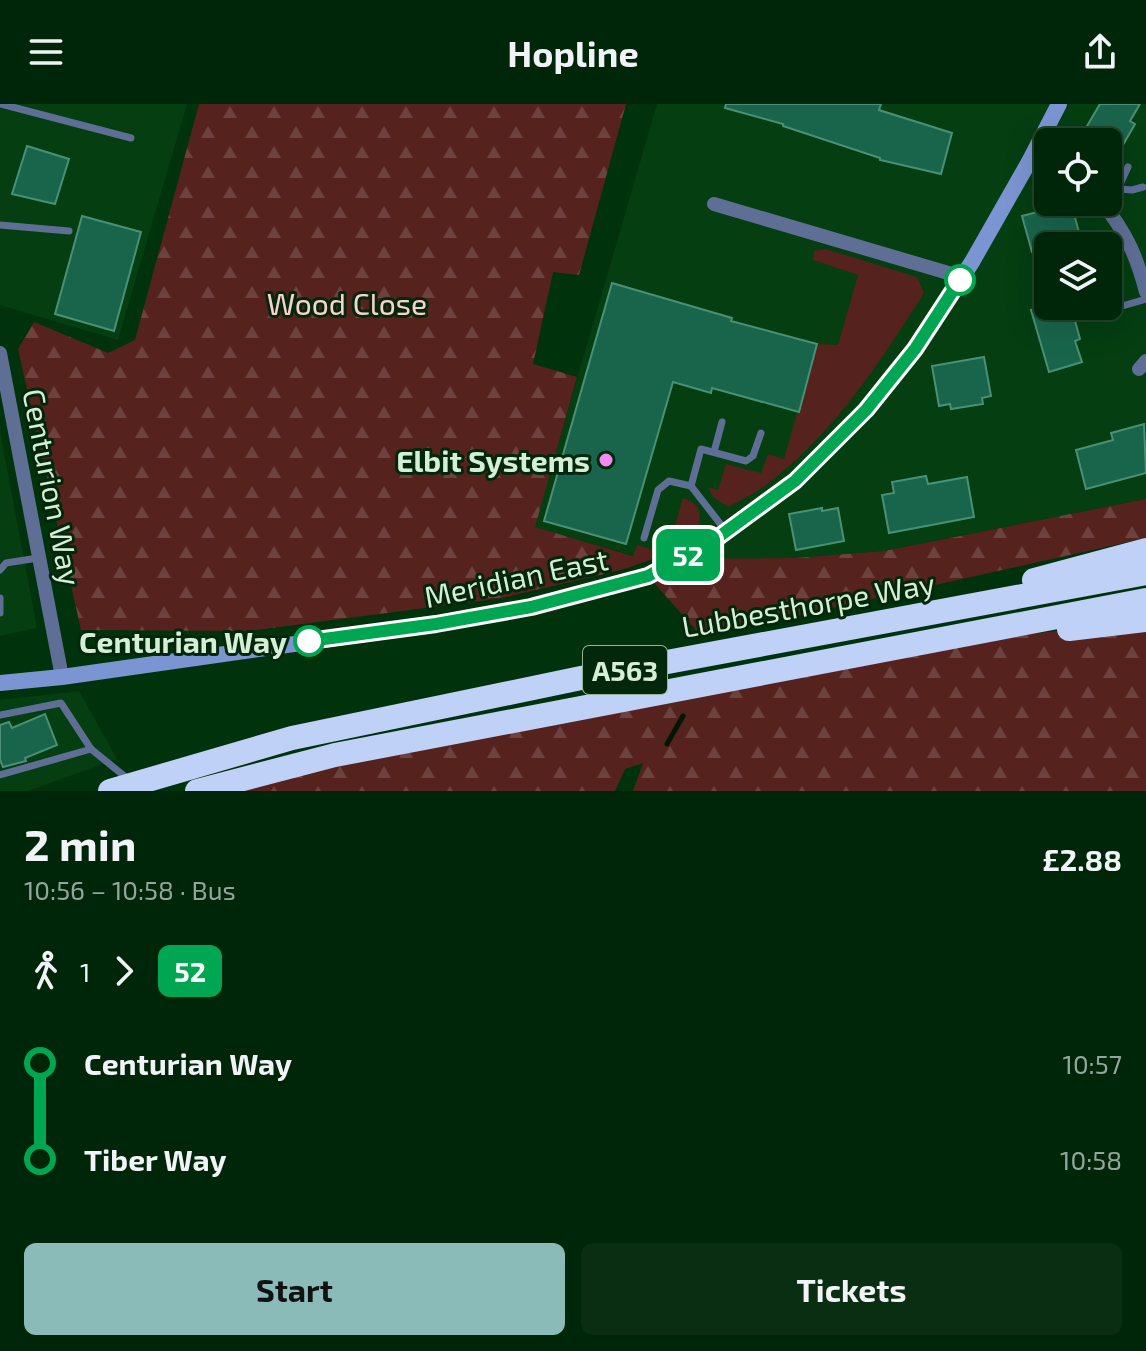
<!DOCTYPE html>
<meta charset="utf-8">
<style>
:root{--surface:#002609;--page:#0a2e12;--text:#f1f3f6;--muted:#95a59c;--line:#22432a;--accent:#8bbbb9}
body{margin:0;font-family:"Exo 2",sans-serif;background:var(--page);color:var(--text);height:100vh;display:flex;flex-direction:column;font-size:30px;white-space:nowrap}
*{box-sizing:border-box;margin:0}
p{font-size:26px;color:var(--muted)}
.icon{flex:none;width:44px;height:44px;fill:none;stroke:currentColor;stroke-width:2;stroke-linecap:round;stroke-linejoin:round}
.map{position:relative;height:687px;overflow:hidden}
.side{display:flex;flex-direction:column;background:var(--surface);flex:1}
.side>*{flex:none}
.badge{padding:0 16px;border-radius:12px;font-size:28px;line-height:52px}
.buttons{position:absolute;left:1034px;top:24px;display:grid;gap:16px}
.buttons a{display:grid;place-items:center;width:88px;height:88px;border-radius:12px;background:var(--surface);box-shadow:0 8px 32px #0002,0 0 0 2px var(--line);font-size:40px}
.map>.badge{position:absolute;translate:-50% -50%;box-shadow:0 0 0 4px #fff}
.legs{display:flex;align-items:center;gap:12px;height:88px;padding:0 24px;font-size:26px}
.legs p{margin-inline-start:auto}
.summary{display:flex;align-items:center;justify-content:space-between;height:136px;padding:0 24px}
h1{font-size:44px;font-weight:700;line-height:60px}
.cta{display:flex;gap:16px;margin-top:auto;padding:16px 24px}
.cta a{flex:1;height:92px;border-radius:12px;background:var(--accent);color:#111;font-size:32px;font-weight:700;line-height:92px;text-align:center}
.cta a+a{background:var(--page);color:var(--text)}
ul{padding:0 24px;list-style:none}
li{display:flex;align-items:center;gap:28px;height:96px;font-size:30px}
li i{display:grid;place-items:center;width:12px;height:100%;margin:0 10px;background:currentColor}
li i::after{content:'';width:20px;height:20px;margin:-10px;border:6px solid;border-radius:50%;background:var(--surface)}
li p{margin-inline-start:auto}
li:first-child i{background:linear-gradient(#0000 50%,currentColor 0)}
li:last-child i{background:linear-gradient(currentColor 50%,#0000 0)}
header{display:flex;justify-content:space-between;align-items:center;height:104px;padding:0 24px;background:var(--surface);font-size:36px;font-weight:700}
.map>svg:first-child{display:block}
</style>
<header><svg class="icon" aria-label="menu" viewBox="0 0 24 24"><path d="M4 6h16M4 12h16M4 18h16"/></svg>Hopline<svg class="icon" aria-label="share" viewBox="0 0 24 24"><path d="M12 15V3M7 8l5-5 5 5M5 13v7h14v-7"/></svg></header>
<div class="map">
<svg width="1146" height="687" viewBox="0 0 1146 687">
<defs>
<pattern id="forest-firs" width="22" height="20" patternUnits="userSpaceOnUse" patternTransform="scale(2)"><rect width="22" height="20" fill="#56221e"/><path d="M5 1l3.5 6h-7zM16 11l3.5 6h-7z" fill="#6d423e"/></pattern>
</defs>
<rect width="100%" height="100%" fill="#00330c"/>
<!-- built -->
<g fill="#043e11" fill-rule="evenodd">
<path d="M0,0h187l-69,236 -118,-35z"/>
<path d="M657,0h489v395l-262,52 -89,7 -81,3 -72,-3 -108,-31zM1048,38h60v60h-60zM1048,142h60v60h-60z"/>
<path d="M0,327l37,197 -37,8z"/>
<path d="M79,587l38,68 -89,32h-28v-91z"/>
</g>
<!-- green -->
<g fill="#56221e">
<path d="M826,145l91,28 7,16c-44,69 -91,142 -158,192 -11,8 -25,15 -38,22l-15,-10 -5,-10 10,3 8,-26 35,9 7,-19 16,5 33,-115 21,1 20,-70 -45,-15 1,-9z"/>
<path d="M683,394c20,7 16,14 16,33 -25,22 -63,36 -95,43l-3,-13 15,-10 17,5 4,-11 16,5 5,-17 14,3z"/>
</g>
<!-- forest -->
<g fill="url(#forest-firs)">
<path d="M199,0h427l-47,171 -26,-3 -20,92 44,13 -42,150 81,24 -15,10 3,13 -102,24 -254,33 -167,-1 -63,-281 16,-27 74,31 27,-13z"/>
<path d="M1146,395v39l-444,99 -54,-61 32,-17 115,-1 89,-7z"/>
<path d="M1146,496v191h-513l10,-28 -18,6 -10,22h-418l657,-136 270,-32z"/>
</g>
<g fill="none" stroke-linecap="round" stroke-linejoin="round">
<!-- stream -->
<path stroke="#011604" stroke-width="5" d="M667,640l16,-28"/>
</g>
<!-- building -->
<g fill="#19654c" stroke="#499075" stroke-width="2">
<path d="M726,0h155l-2,6 73,23 -11,41 -61,-14v-2l-97,-32v-2l-58,-16z"/>
<path d="M1100,0h40l-10,17 5,3 -15,26 -12,-8h-21l-7,-4z"/>
<path d="M27,42l42,13 -14,45 -43,-10z"/>
<path d="M1071,99l9,33 -48,16 -10,-36z"/>
<path d="M82,112l59,16 -27,99 -59,-17z"/>
<path d="M612,179l120,35 -1,3 86,23 -18,68 -87,-24 -1,5 -38,-11 -47,162 -82,-23z"/>
<path d="M1047,202h16l2,6 7,-2 8,29 -5,2 7,21 -33,10 -18,-62z"/>
<path d="M984,253l7,39 -9,2 1,6 -32,5 -1,-5 -11,2 -7,-40z"/>
<path d="M1144,320l2,49 -60,16 -10,-39 37,-10 -2,-7z"/>
<path d="M926,372l2,8 39,-7 7,40 -85,16 -7,-38 12,-2 -2,-11z"/>
<path d="M822,404v3l16,-3 6,33 -48,9 -7,-36z"/>
<path d="M45,610l12,31 -32,13 1,3 -23,6 -3,-7v-35l9,-3 3,6z"/>
</g>
<g fill="none" stroke-linecap="round" stroke-linejoin="round">
<!-- lane -->
<g stroke="#5e6e95" stroke-width="7">
<path d="M1,0l130,34"/>
<path d="M1119,85l13,1 11,-3"/>
<path d="M1105,103l10,-12 13,-28"/>
<path d="M0,121l69,6"/>
<path d="M1108,145l21,-6"/>
<path d="M1091,211l55,-16"/>
<path d="M714,348l8,-30"/>
<path d="M725,426l-34,-44 10,-37 45,12 7,-5 8,-23"/>
<path d="M644,434l14,-48 11,-9 22,5"/>
<path d="M0,466l6,-7 32,-5"/>
<path d="M0,494v15"/>
<path d="M0,611l61,-12 30,46"/>
<path d="M0,671l91,-26 37,30"/>
</g>
<!-- street -->
<g stroke="#5e6e95" stroke-width="14">
<path d="M1030,56l18,9"/>
<path d="M1102,98c24,31 34,52 44,90"/>
<path d="M714,100l248,73"/>
<path d="M0,249l62,324"/>
<path d="M1139,265l7,-8"/>
</g>
<!-- secondary -->
<path stroke="#7b95d3" stroke-width="16" d="M0,579l62,-6 374,-53 95,-17 117,-31 65,-35 82,-60 71,-71 49,-61 57,-87 58,-102 29,-56"/>
<!-- highway -->
<g stroke="#c0d1f7" stroke-width="24">
<path d="M1034,476l112,-30"/>
<path d="M1069,525l77,-9"/>
<path d="M110,687l182,-53 289,-60 565,-105"/>
<path d="M197,687l138,-36 811,-155"/>
</g>
</g>
<g fill="none" stroke-linecap="round" stroke-linejoin="round">
<defs>
<path id="line-1" d="M309,537l127,-17 95,-17 117,-31 65,-35 82,-60 71,-71 49,-61 45,-69"/>
</defs>
<!-- line-1 casing -->
<use href="#line-1" stroke="#fff" stroke-width="18"/>
<!-- line-1 -->
<use href="#line-1" stroke="#00a651" stroke-width="12"/>
</g>
<!-- markers -->
<g fill="#fff" stroke="#00a651" stroke-width="4">
<circle cx="960" cy="176" r="14"/>
<circle cx="309" cy="537" r="14"/>
</g>
<circle fill="#f28af3" stroke="#03270a" stroke-width="3" cx="606" cy="356" r="8"/>
<g text-anchor="middle" dominant-baseline="central" stroke-width="6" stroke-linejoin="round" paint-order="stroke">
<!-- shield labels -->
<rect fill="#03270a" stroke="#96b299" stroke-width="2" x="583" y="542" width="84" height="48" rx="6"/>
<g font-size="28" font-weight="bold" fill="#d5eed6">
<text x="625" y="566">A563</text>
</g>
<!-- park labels -->
<g font-size="30" fill="#f9d2cd" stroke="#03270a">
<text x="347" y="199">Wood Close</text>
</g>
<!-- poi labels -->
<g font-size="30" font-weight="bold" fill="#d5eed6" stroke="#03270a" text-anchor="end">
<text x="590" y="356">Elbit Systems</text>
</g>
<!-- street labels -->
<g font-size="30" fill="#d5eed6" stroke="#03270a">
<text transform="translate(53 383) rotate(79)">Centurion Way</text>
<text transform="translate(516 473) rotate(-12)">Meridian East</text>
<text transform="translate(808 500) rotate(-10)">Lubbesthorpe Way</text>
</g>
<!-- stop labels -->
<g font-size="30" font-weight="bold" fill="#d5eed6" stroke="#03270a" text-anchor="end">
<text x="287" y="537">Centurian Way</text>
</g>
</g>
</svg>
<div class="buttons">
<a><svg class="icon" aria-label="locate" viewBox="0 0 24 24"><circle cx="12" cy="12" r="6"/><path d="M12 2v4M12 18v4M2 12h4M18 12h4"/></svg></a>
<a><svg class="icon" aria-label="layers" viewBox="0 0 24 24"><path d="M12 4l9 5-9 5-9-5zM3 14l9 5 9-5"/></svg></a>
</div>
<b class="badge" style="left:688px;top:451px;background:#00a651;color:#fff">52</b>
</div>
<section class="side">
<div class="summary"><div><h1>2 min</h1><p>10:56 – 10:58 · Bus</p></div><b>£2.88</b></div>
<div class="legs"><svg class="icon" aria-label="walk" viewBox="0 0 24 24"><circle cx="13" cy="4" r="2"/><path d="M13 8l-2 6 4 7M11 14l-3 7M7 12l3-4h3l4 4"/></svg>1<svg class="icon" aria-label="forward" viewBox="0 0 24 24"><path d="M9 5l7 7-7 7"/></svg><b class="badge" style="background:#00a651;color:#fff">52</b></div>
<ul>
<li><i style="color:#00a651"></i><b>Centurian Way</b><p>10:57</p></li>
<li><i style="color:#00a651"></i><b>Tiber Way</b><p>10:58</p></li>
</ul>
<div class="cta"><a>Start</a><a>Tickets</a></div>
</section>
